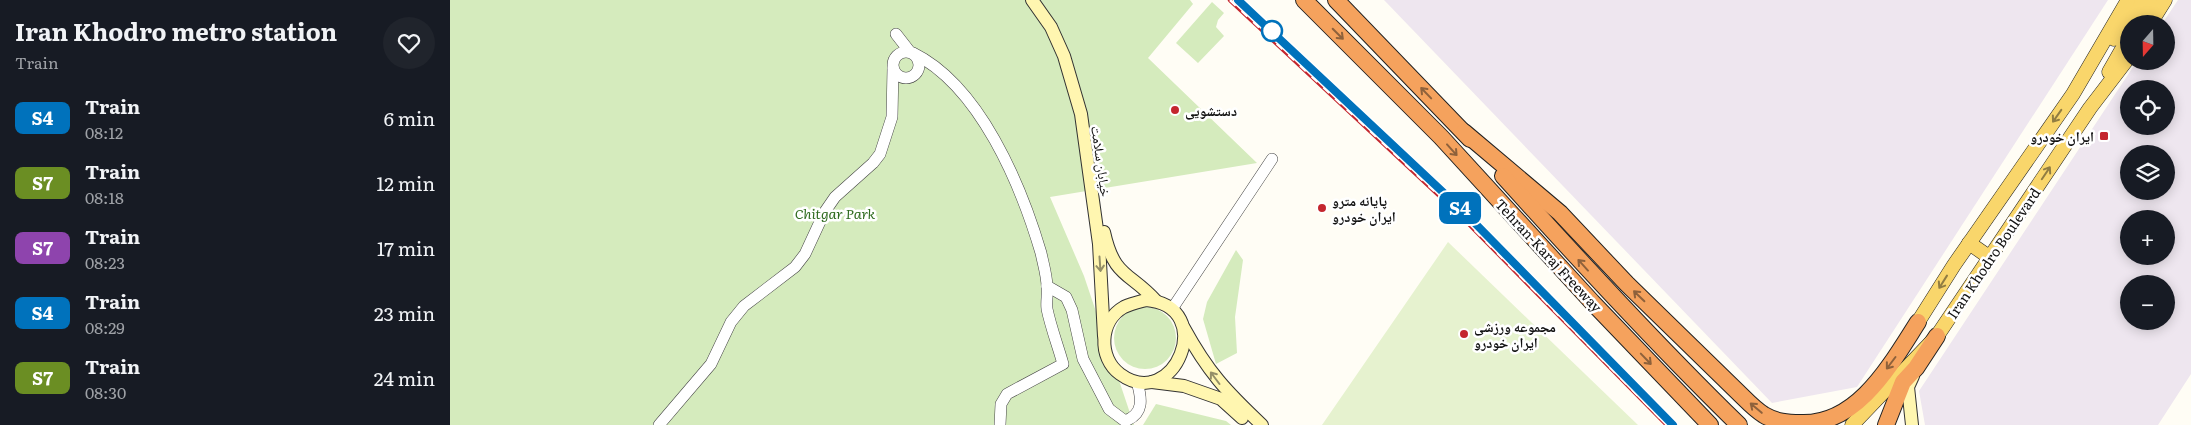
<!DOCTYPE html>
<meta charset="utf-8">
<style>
:root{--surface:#171b24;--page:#20242c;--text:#f1f3f6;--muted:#9ea1a6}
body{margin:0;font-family:Literata,"Noto Naskh Arabic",serif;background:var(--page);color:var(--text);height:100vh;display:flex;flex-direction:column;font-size:19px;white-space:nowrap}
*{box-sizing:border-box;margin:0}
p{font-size:16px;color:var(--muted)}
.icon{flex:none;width:28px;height:28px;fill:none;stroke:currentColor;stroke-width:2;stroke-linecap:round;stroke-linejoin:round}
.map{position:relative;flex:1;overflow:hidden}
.sheet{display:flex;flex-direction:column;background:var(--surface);width:450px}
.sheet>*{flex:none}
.badge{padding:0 10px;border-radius:8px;font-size:18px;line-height:32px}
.needle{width:32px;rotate:200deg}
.controls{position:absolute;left:1670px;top:15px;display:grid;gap:10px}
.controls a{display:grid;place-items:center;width:55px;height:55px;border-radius:50%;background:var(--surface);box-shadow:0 2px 12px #0003;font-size:25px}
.map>.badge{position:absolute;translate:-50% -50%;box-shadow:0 0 0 2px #fff}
.round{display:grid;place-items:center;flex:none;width:52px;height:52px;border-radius:26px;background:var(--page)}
.summary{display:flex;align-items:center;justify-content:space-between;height:85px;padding:0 15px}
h1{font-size:24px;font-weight:700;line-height:38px}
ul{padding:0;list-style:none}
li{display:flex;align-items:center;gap:15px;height:65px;padding:0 15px}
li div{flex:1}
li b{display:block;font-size:19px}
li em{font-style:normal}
li .badge{min-width:55px;font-weight:700;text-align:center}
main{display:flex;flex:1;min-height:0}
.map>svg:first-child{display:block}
</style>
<main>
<section class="sheet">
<div class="summary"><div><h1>Iran Khodro metro station</h1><p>Train</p></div><a class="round"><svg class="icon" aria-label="heart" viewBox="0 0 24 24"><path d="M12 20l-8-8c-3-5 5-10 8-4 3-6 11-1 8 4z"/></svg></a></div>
<ul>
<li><span class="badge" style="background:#0072bc;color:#fff">S4</span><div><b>Train</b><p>08:12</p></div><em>6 min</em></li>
<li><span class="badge" style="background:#6b8e23;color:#fff">S7</span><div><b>Train</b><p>08:18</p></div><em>12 min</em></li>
<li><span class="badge" style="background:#8e44ad;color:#fff">S7</span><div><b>Train</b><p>08:23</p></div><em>17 min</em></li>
<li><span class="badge" style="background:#0072bc;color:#fff">S4</span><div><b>Train</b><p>08:29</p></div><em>23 min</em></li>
<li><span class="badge" style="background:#6b8e23;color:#fff">S7</span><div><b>Train</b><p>08:30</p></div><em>24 min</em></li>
</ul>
</section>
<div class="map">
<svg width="1741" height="425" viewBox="0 0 1741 425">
<rect width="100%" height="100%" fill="#fffdf5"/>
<!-- industrial -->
<g fill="#eee6ef" fill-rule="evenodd">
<path d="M934,0h724l-251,387 -85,16z"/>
<path d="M1728,0h13v374l-33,51h-233l-6,-34 218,-330h29v-37h-4zM1679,89h37v37h-37zM1679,154h37v37h-37zM1679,219h37v37h-37zM1679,284h37v37h-37z"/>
</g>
<!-- green -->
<g fill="#d5ebbd">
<path d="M0,0h740l3,4 -45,54 109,105 -207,34 34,79 50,149h-684z"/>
<path d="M762,2l12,11 -6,7 -2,7 8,9 -26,27 -22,-20z"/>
<path d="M786,250l7,10 -8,57 2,36 -21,11 -13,-45 4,-17z"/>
<circle cx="695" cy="338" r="31"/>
<path d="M706,404l70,17 5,4h-88z"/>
</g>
<!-- pitch -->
<path fill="#e6f2cf" d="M998,242l190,183h-316z"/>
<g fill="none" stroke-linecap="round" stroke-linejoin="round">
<defs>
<g id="tertiary">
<path d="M446,34l14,18"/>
<circle cx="456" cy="65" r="13"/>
<path d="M463,53c67,33 108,132 128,200 2,10 6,23 6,34 1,7 -1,15 0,22 4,19 11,37 16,55l-56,30 -6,10 -1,21"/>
<path d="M597,286l19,11 6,13 11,49 26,50 16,12c19,-7 17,-22 12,-39"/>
<path d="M722,309l100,-150"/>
<path d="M209,425l52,-61 20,-42 13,-16 51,-39 10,-13 19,-41 11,-16 38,-34 7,-9 12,-37 1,-49"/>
</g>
<g id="secondary">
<path d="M582,0l19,27 13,29 17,58 18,130 5,92"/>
<path d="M654,232c10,46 26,40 52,69"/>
<path d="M696,300c73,6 28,114 -26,74 -22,-16 -21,-53 4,-67 7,-3 15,-5 22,-7z"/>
<path d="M734,328c24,44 42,63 78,97"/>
<path d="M702,382l32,4 37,13 21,19"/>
<path d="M1462,425l-4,-38 5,-11"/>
</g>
<g id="primary">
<path d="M1687,24l15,-24"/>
<path d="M1700,24l15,-24"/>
<path d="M1664,39l26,-39"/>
<path d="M1659,72l20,-35"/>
<path d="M1519,243l20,14"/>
<path d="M1468,322l36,-57 119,-171 55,-94"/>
<path d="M1402,425l85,-89 153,-228 39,-51"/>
</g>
<g id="motorway">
<path d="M854,0l137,137 151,165 118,123"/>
<path d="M886,0l134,139"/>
<path d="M1014,132l96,81 67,71 116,113c6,6 13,13 21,18 12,7 23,8 37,8 57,2 90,-59 117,-101"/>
<path d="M1053,176c77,85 154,169 236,249"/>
<path d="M1436,425l17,-43 13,-14 21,-32"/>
</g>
</defs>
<!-- tertiary casing -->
<use href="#tertiary" stroke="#444" stroke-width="12"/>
<!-- secondary casing -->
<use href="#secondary" stroke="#333" stroke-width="14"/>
<!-- primary casing -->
<use href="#primary" stroke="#222" stroke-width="15"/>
<!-- motorway casing -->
<use href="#motorway" stroke="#222" stroke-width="18"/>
<!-- tertiary -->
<use href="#tertiary" stroke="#fff" stroke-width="11"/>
<!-- secondary -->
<use href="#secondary" stroke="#fff6b0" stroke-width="12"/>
<!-- primary -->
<use href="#primary" stroke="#f9d66b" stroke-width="14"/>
<!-- motorway -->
<use href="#motorway" stroke="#f5a25d" stroke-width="16"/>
<defs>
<path id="rail" d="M780,0l229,214 208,211"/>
</defs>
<!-- rail casing -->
<use href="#rail" stroke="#c4262e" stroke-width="4.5"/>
<!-- rail -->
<use href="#rail" stroke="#fff" stroke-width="2.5" stroke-dasharray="8" stroke-linecap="butt"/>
</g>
<!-- one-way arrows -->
<defs><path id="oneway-shaft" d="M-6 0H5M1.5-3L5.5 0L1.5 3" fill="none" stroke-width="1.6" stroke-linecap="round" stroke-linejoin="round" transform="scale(1.25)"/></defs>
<g stroke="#8e613b">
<use href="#oneway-shaft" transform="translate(888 34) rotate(45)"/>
<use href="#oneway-shaft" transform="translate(976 93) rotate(-134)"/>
<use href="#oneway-shaft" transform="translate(1002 150) rotate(48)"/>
<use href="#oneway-shaft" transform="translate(1133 265) rotate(-132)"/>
<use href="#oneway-shaft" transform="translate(1189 296) rotate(-136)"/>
<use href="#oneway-shaft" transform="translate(1196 359) rotate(46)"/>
<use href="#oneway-shaft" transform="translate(1441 363) rotate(127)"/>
<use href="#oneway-shaft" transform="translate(1306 408) rotate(-140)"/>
</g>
<g stroke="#917d42">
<use href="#oneway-shaft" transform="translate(1607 116) rotate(125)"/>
<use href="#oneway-shaft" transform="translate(1596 173) rotate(-56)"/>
<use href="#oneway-shaft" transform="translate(1493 282) rotate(122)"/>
</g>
<g stroke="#948f68">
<use href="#oneway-shaft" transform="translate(650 264) rotate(86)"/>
<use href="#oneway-shaft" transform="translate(765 378) rotate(-127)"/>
</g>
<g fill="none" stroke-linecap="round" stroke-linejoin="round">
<defs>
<path id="line" d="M788,0l224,210 211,215"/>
</defs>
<!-- line casing -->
<use href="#line" stroke="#fff" stroke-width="11"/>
<!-- line -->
<use href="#line" stroke="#0072bc" stroke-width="8"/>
</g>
<!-- markers -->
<circle fill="#fff" stroke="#0072bc" stroke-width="2.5" cx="822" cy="31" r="10"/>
<g fill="#c4262e" stroke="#fff" stroke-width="2">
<circle cx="725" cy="110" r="5"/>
<rect x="1649" y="131" width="10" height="10" rx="2.5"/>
<circle cx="872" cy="208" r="5"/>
<circle cx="1014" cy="334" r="5"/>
</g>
<g text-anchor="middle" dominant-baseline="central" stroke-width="5" stroke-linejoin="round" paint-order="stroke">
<!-- poi labels -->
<g font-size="14" font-weight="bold" fill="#111" stroke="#fff" text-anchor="start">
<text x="735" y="110">دستشویی</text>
<text x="1644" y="136" text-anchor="end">ایران خودرو</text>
<text x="882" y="200">پایانه مترو<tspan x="882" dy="16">ایران خودرو</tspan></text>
<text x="1024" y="326">مجموعه ورزشی<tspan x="1024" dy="16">ایران خودرو</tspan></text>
</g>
<!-- street labels -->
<g font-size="14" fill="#111" stroke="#fff">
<text transform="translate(652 161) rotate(82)">خیابان سلامت</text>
<text transform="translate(1543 253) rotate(-56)">Iran Khodro Boulevard</text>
<text transform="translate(1099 255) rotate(47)">Tehran-Karaj Freeway</text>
</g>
<!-- park labels -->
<g font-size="14" font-style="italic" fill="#2f6b1f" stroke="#fff">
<text x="385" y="213">Chitgar Park</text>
</g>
</g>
</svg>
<div class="controls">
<a><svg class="needle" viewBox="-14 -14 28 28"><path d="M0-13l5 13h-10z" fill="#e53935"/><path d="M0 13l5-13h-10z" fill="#9ea1a6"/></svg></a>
<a><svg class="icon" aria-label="locate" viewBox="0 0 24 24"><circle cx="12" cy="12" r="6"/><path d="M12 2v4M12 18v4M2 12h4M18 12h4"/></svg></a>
<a><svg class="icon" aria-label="layers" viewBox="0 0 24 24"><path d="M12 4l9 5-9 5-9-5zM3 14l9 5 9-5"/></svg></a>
<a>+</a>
<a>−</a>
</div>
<b class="badge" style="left:1010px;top:208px;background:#0072bc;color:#fff">S4</b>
</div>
</main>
